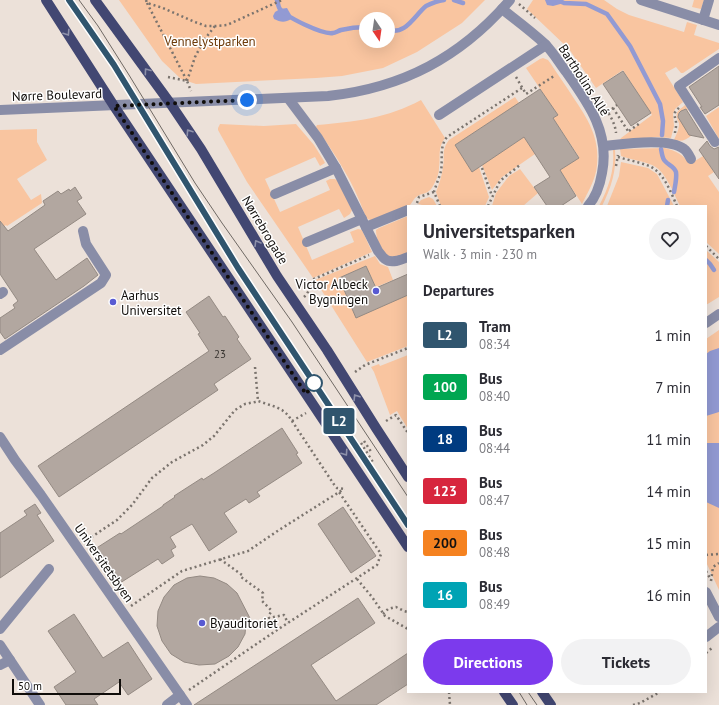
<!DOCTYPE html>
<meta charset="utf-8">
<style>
:root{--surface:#fff;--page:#f2f2f3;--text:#2b2b33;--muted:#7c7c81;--accent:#7c3aed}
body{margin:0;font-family:"PT Sans",sans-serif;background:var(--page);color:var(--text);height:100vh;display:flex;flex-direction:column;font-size:15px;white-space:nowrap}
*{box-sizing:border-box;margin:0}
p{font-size:13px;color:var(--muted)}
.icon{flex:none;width:22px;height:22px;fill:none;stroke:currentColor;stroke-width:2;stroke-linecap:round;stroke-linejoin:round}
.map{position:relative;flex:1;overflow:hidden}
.panel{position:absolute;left:407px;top:205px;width:300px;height:488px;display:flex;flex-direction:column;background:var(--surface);border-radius:0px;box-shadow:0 4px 16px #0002}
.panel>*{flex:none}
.badge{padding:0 8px;border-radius:3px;font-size:14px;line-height:26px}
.needle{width:26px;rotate:167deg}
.tools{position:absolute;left:359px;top:12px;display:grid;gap:8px}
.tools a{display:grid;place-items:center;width:36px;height:36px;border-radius:50%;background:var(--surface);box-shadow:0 4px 16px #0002;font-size:20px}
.scale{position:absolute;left:12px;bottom:10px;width:109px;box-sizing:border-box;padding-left:4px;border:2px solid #100d0a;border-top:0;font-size:11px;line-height:14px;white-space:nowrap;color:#100d0a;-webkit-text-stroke:3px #fff;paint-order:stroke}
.you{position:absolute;width:20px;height:20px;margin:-10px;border:3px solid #fff;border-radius:50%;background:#1a73e8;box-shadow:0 0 0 6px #1a73e833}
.map>.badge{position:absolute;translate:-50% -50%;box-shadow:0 0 0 2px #fff}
h2{padding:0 16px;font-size:15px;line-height:36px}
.round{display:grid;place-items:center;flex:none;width:42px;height:42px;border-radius:21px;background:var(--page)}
.overview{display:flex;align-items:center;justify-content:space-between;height:68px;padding:0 16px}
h1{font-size:19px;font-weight:700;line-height:30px}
.action{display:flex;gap:8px;margin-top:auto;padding:8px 16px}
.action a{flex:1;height:46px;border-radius:24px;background:var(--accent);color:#fff;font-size:16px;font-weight:700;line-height:46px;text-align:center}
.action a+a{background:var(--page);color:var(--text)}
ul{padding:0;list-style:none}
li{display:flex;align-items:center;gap:12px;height:52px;padding:0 16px}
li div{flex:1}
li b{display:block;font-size:15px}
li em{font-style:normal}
li .badge{min-width:44px;font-weight:700;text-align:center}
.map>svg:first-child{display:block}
</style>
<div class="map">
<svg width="719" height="705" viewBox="0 0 719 705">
<rect width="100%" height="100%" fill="#ece1d9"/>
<!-- green -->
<g fill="#f9c5a0" fill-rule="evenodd">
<path d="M119,0h366l-23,23 -45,29 -34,16 -41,8 -26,2 -120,6 -15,-5 -19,-18zM366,19h22v22h-22z"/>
<path d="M533,0h71l13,9 12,6 55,17 3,-10 10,3 -3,10 25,8v6l-36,24h-2l-5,-6 -11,6 17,27 1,2 -8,7 -2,5 1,12 -3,12 -14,-1 -37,3 1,-2 31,-23 -29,-45 -27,18 -27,-39 -42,-40z"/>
<path d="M694,0h10l-3,9 -9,-2z"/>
<path d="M543,58l5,2 3,4c7,11 15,22 22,33 14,21 27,40 24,68 -1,14 -9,27 -15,39l-22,-34 19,-13 -26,-39 5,-3 -32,-47 14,-9z"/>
<path d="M515,97l4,6 -64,42 17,26 7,-4 10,30 -4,9h-44l-5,-14c3,-8 6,-16 7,-25 2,-11 -2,-17 6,-27z"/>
<path d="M421,100l24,38c-8,11 -4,18 -6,30 0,6 -3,13 -6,18 -4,9 -12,6 -18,12 -2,2 -3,5 -5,7 -9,4 -29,15 -38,15 -4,0 -6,-2 -7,-5 -12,-34 -29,-59 -49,-88l1,-2c37,-3 71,-7 104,-25z"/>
<path d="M685,105l4,6 -3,-2c-5,1 -8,3 -8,8l14,18c-6,5 -10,7 -18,5 2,-5 5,-10 5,-16 0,-2 -2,-4 -2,-6 -2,-7 4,-9 8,-13z"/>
<path d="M719,107v32l-13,-23z"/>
<path d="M220,124l44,2 32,-2 18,21 10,16 1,2 -5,3 -5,-9 -50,22 15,33 50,-22 -4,-9 4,-2h5l3,2 14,29 -2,4 -6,4 -5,-9 -41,18 14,33 42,-18 -4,-10 8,-3 4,1 10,22 -59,26 -66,-96 -29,-52v-2z"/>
<path d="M37,129v13l10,18 -30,19 14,21 10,-6 1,9 -35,23 -1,-1 -6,4v-99z"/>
<path d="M524,137l11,17 -33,23 -10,13 -10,-25z"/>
<path d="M665,148c12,3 18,7 25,16l13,-8 11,16 -6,4 11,16v62l-13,-12v-36h-26c-6,-12 -15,-36 -28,-41 -9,-4 -19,-5 -28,-8l-3,-1 -1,-7z"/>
<path d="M613,150h2c2,20 -4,38 -13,56h-3c9,-17 16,-36 14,-56z"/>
<path d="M621,162l27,6 9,6 17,32h-67l12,-30z"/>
<path d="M520,169l18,24 -15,13h-31l4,-13 13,-17z"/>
<path d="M429,197l4,2 4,7h-12l-3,-1 -4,-1 3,-4z"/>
<path d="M408,216v38l-12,5 -8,-2c-6,-8 -12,-16 -12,-27l3,-2z"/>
<path d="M706,250l13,12v35l-13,8z"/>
<path d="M375,256l5,8 8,3 5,13 -17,7 -10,-21 -27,12 17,39 52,-22v51l-41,16 -52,-82z"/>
<path d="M719,330v260l-13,-28v-223z"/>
<path d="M408,355v74l-11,-18 -7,4 -16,-43 -3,-5 8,-3 1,2z"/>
</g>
<!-- water -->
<g fill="#929ad3">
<path d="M545,0h18l1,3 -11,3 -6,-1z"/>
<path d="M287,8l4,7v4c-6,4 -11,3 -17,0l-1,-3 2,-4 5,-3z"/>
<path d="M719,348v64l-13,4v-62l4,-3z"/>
<path d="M706,443h13v65l-13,-6z"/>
</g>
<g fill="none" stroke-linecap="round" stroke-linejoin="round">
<!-- stream -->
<g stroke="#929ad3" stroke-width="4.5">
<path d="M277,0c1,2 1,7 3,9 6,8 43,26 53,24 2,0 5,-2 8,-3 8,-2 17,-3 25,-3"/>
<path d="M454,0l9,3"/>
<path d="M557,0l7,3 22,1 21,10 23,32 30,58 3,17 -1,14"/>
<path d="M388,30c18,5 26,-14 38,-24 6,-3 11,-5 18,-6"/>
<path d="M661,149c1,4 1,9 4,12 3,4 9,5 11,11 1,6 -1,14 -2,20"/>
<path d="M667,206l1,-6"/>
<path d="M706,260l4,4 4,6"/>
</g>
</g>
<!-- building -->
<g fill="#b2a7a0" stroke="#948a83">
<path d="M719,66v39l-14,9 -5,-7h2l-13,-20z"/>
<path d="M623,71l28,42 -20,13 -28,-42z"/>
<path d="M540,89l18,26 -5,3 26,40 -19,12 16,26 -15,10h-14l-13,-19 16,-10 -26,-40 -52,35 -17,-27z"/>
<path d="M686,109l18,29 -15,-3 -11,-18 1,-4 2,-2z"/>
<path d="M707,141l3,5 4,3 5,-2v32l-20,-29z"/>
<path d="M75,187l7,11 -5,3 9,13 -52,35 22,31 31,-22 11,17 -14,11 -79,53 -5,-7v-14l15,-10 -2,-3 5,-4 -18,-27v-53l8,10 37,-26 -2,-4 15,-10 3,3 8,-5 1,2z"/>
<path d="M366,266l10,22 32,-14v21l-52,23 -17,-40z"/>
<path d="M209,296l14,21 2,-1 14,21 -2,2 14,20 -37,25 4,6 -159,107 -21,-31 171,-115 -11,-17 2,-1 -14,-21z"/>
<path d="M282,428l16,25 -2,1 6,9 -45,29 3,4 -11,7 -3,-4 -22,14 13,19 -28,19 -17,-27 -22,13 6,10 -5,3 3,6 -12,8 -4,-5 -38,24 -3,-4 -5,-4 -17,-26 25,-16 1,1 42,-28v-1l12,-8 -1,-1 28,-18 1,2 11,-7z"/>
<path d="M35,504l6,9 -4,2 17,26 -54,37v-45l27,-18 -3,-4z"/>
<path d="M343,507l33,49 -25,17 -33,-49z"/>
<path d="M200,576l14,2 13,6 10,9 16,31 -7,-1 -1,11 -7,13 -9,9 -14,8 -16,1 -15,-3 -13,-8 -9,-13 -5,-15 1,-15 6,-14 10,-12 13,-7z"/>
<path d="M358,598l17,25 -64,42 25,36 72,-48v31l-32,21h-182z"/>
<path d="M74,614l29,44 25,-16 24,37 -24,16 -9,-13 -25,17 4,6h-32l-12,-18 22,-15 -28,-41z"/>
</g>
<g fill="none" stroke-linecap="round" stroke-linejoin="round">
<!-- path -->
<g stroke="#7b746e" stroke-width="2.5" stroke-dasharray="2 3" stroke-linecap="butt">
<path d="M146,0l1,3 16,5 32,14 11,4h9l12,-1 55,-25"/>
<path d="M147,3l40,78"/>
<path d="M519,4l16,14"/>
<path d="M168,77l19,4 4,10"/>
<path d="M516,77l10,17 28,-18"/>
<path d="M187,81l8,-24 9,-17 11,-14"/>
<path d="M603,105c6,9 12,17 13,28"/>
<path d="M613,108l15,23"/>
<path d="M608,112l9,-7"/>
<path d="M629,131l11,-8"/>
<path d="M675,133c0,-2 1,-5 1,-7 1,-10 -6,-11 4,-19"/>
<path d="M618,157c10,3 21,5 31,9 15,6 22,27 28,40"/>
<path d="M616,166l2,-11"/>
<path d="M482,168l10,28"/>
<path d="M417,203l2,-6 15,-5"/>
<path d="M440,206l-6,-14c2,-7 5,-14 7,-21 2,-12 -2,-24 6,-34l75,-49"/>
<path d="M488,206l12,-25 6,-5 14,-11"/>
<path d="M706,246l13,13"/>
<path d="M304,297l3,-3 7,-15 55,-24"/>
<path d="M255,367l3,34"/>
<path d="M355,372l10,-7 43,-17"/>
<path d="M292,421l14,-8"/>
<path d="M386,421l10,-6 12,18"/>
<path d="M364,441l8,12"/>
<path d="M361,443l13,21"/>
<path d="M87,540l30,-20 15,-15 20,-27 20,-16 31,-17 11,-9 21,-26 10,-6 10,-2 3,-1 18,6 6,3 6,5 4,6 43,65 2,2 8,1"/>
<path d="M706,555l13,-1"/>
<path d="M220,559l22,16 -1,2 22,16 -1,8 9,9v2l-2,3v3l15,-3 4,8"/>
<path d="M706,571l5,9"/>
<path d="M357,579l15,18 13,19 23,13"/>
<path d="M711,581l2,-14 6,-4"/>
<path d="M131,606l51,-35 66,-20 31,-21 65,-41"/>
<path d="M383,614l5,-5 8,-2 8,4 4,1"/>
<path d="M706,653l6,-5"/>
<path d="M189,690l88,-60 100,-65 4,-11 -42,-62"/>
<path d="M449,692l1,13"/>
<path d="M633,705l7,-2 20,-11"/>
</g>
<!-- minor -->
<g stroke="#898da7" stroke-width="10">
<path d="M641,0l78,25"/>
<path d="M502,9c14,11 29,22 43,35 8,8 15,20 22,29 22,31 43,60 35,100 -2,12 -6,24 -14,33"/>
<path d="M703,20l6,-20"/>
<path d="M288,98l30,40 18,30 42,83c2,2 4,6 7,8 6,5 16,1 23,-2"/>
<path d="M0,110l328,-14c75,-8 133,-39 182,-96"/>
<path d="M439,115l107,-70"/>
<path d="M715,142l-36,-56 40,-28"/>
<path d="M604,146c19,-2 65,-9 80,3 3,2 5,6 7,10"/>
<path d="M275,194l61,-26"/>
<path d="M366,227l42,-17"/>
<path d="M307,242l55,-23"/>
<path d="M0,294l3,-2"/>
<path d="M706,323l13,-9"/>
<path d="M0,350l101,-67 5,-8 -20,-31 -3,-13"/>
<path d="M0,437l15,23 26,35 146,210"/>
<path d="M706,592l13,25"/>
<path d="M0,629l49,-60"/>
<path d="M706,637l13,-10"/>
<path d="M0,645l40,60"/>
<path d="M0,665l10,-5"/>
<path d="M167,705l13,-10"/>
</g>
<!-- major -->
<g stroke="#424772" stroke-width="10">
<path d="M46,0l68,106 294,441"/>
<path d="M95,0l75,103 31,46 76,127 50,74 49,78 32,49"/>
<path d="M504,692l9,13"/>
<path d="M542,692l9,13"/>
</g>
<!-- tram -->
<g stroke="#6f6964" stroke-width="1">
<path d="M69,0l45,65 124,203 170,257"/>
<path d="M79,0l19,26 31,49 66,108 27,40 70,99 116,175"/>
<path d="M519,692l8,13"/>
<path d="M528,692l9,13"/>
</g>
</g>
<!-- one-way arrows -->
<defs><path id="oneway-chevron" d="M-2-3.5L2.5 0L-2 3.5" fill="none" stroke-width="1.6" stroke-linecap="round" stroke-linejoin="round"/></defs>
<g stroke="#8e91aa">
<use href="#oneway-chevron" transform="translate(67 33) rotate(57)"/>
<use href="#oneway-chevron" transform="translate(147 71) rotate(-126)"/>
<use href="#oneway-chevron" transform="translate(189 132) rotate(-124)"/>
<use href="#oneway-chevron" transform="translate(257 243) rotate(-121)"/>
<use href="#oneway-chevron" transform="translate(356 397) rotate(-122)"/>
<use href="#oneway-chevron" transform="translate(345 453) rotate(56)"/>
</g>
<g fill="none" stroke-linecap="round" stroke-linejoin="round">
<defs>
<path id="line" d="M69,0l45,65 124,203 170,257"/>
</defs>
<!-- line casing -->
<use href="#line" stroke="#fff" stroke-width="9"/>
<!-- line -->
<use href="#line" stroke="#30556e" stroke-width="6"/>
<!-- walk -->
<path stroke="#100d0a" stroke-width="4" stroke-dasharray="0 7.2" d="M247,100l-133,6 192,288 8,-11"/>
</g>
<!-- markers -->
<g fill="#585ad2" stroke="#fff" stroke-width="1.5">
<circle cx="376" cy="291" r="4"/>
<circle cx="113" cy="302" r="4"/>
<circle cx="202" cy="623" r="4"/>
</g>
<circle fill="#fff" stroke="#30556e" stroke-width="2" cx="314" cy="383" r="8"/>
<g text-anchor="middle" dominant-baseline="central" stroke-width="3" stroke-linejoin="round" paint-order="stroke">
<!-- number labels -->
<g font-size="11" fill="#383430">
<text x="220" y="354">23</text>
</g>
<!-- park labels -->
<g font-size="13" fill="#6d3a09" stroke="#fff">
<text x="210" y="41">Vennelystparken</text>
</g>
<!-- street labels -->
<g font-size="13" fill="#100d0a" stroke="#fff">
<text transform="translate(584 80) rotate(57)">Bartholins Allé</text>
<text transform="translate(57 95) rotate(-2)">Nørre Boulevard</text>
<text transform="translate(265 230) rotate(59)">Nørrebrogade</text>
<text transform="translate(104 563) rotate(55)">Universitetsbyen</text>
</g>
<!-- poi labels -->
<g font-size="13" fill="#100d0a" stroke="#fff" text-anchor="start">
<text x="368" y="284" text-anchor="end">Victor Albeck<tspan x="368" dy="15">Bygningen</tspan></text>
<text x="121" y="295">Aarhus<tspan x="121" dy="15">Universitet</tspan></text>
<text x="210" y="623">Byauditoriet</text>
</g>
</g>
</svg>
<div class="tools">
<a><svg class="needle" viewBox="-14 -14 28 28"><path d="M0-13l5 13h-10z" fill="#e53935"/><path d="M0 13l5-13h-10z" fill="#7c7c81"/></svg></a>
</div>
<div class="scale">50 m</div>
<div class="you" style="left:247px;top:100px"></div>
<b class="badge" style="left:339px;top:421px;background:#30556e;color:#fff">L2</b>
<section class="panel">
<div class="overview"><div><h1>Universitetsparken</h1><p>Walk · 3 min · 230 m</p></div><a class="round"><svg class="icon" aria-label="heart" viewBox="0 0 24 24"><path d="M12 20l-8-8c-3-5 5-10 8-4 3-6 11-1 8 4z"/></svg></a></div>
<h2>Departures</h2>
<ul>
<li><span class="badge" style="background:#30556e;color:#fff">L2</span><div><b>Tram</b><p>08:34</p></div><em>1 min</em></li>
<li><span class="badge" style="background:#00a651;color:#fff">100</span><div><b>Bus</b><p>08:40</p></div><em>7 min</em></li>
<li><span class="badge" style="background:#003b80;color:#fff">18</span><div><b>Bus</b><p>08:44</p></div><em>11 min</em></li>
<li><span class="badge" style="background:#d7263d;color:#fff">123</span><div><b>Bus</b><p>08:47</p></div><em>14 min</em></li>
<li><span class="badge" style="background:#f58220;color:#111">200</span><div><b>Bus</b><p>08:48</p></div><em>15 min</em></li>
<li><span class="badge" style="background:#00a3b4;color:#fff">16</span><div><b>Bus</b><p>08:49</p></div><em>16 min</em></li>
</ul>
<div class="action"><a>Directions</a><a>Tickets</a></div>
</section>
</div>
